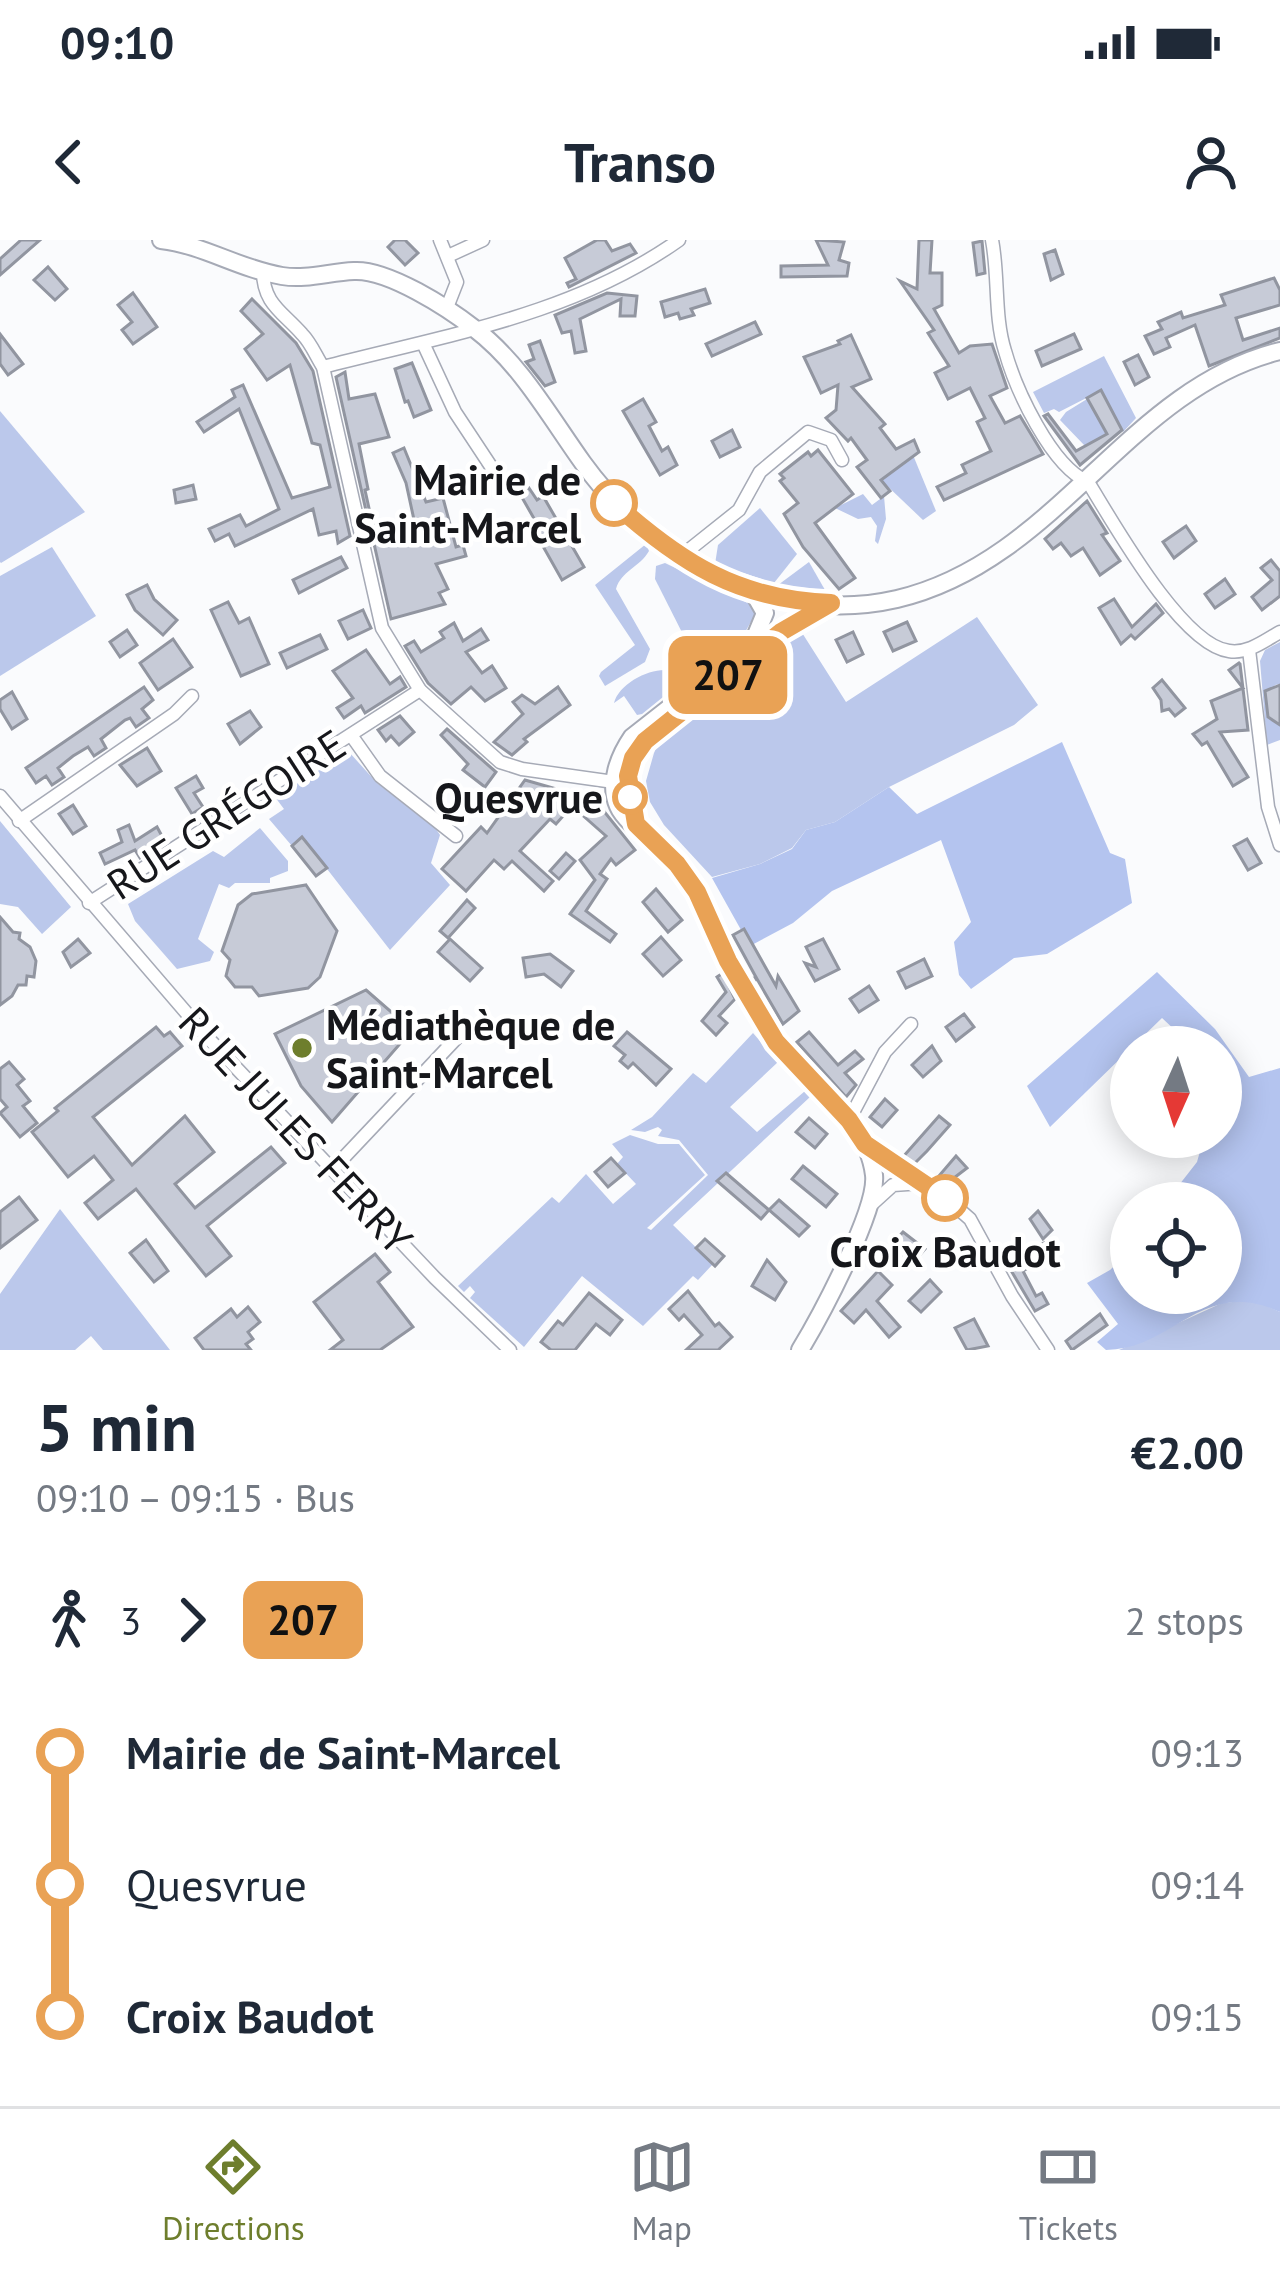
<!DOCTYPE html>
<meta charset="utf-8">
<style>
:root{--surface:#fff;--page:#f2f2f3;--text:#1f2937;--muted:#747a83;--line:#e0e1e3;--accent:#6e7e2d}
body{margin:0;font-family:"PT Sans",sans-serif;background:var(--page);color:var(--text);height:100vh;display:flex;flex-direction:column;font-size:45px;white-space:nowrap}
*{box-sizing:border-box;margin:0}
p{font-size:39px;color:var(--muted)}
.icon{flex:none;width:66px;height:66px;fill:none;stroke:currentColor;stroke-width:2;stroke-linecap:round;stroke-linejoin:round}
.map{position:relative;height:1110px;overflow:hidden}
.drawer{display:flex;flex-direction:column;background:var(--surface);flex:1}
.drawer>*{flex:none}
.badge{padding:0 24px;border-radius:18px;font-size:42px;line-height:78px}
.needle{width:78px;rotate:183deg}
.buttons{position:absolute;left:1110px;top:786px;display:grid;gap:24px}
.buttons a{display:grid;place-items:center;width:132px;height:132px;border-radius:50%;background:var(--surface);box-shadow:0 6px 30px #0003;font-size:60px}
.map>.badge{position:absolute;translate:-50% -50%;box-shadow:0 0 0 6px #fff}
.legs{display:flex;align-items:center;gap:18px;height:132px;padding:0 36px;font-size:39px}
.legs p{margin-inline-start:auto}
.overview{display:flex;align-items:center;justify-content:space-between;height:204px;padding:0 36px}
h1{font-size:66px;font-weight:600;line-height:90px}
ul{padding:0 36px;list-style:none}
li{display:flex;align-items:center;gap:42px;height:132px;font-size:45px}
li i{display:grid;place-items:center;width:18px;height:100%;margin:0 15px;background:currentColor}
li i::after{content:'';width:30px;height:30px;margin:-15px;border:9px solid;border-radius:50%;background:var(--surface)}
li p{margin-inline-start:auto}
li:first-child i{background:linear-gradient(#0000 50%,currentColor 0)}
li:last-child i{background:linear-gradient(currentColor 50%,#0000 0)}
.status{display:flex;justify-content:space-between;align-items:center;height:84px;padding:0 60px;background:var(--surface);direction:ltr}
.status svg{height:33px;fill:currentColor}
header{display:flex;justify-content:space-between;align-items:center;height:156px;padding:0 36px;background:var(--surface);font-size:54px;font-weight:600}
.dock{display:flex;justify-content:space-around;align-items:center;height:168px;border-top:3px solid var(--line);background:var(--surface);font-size:33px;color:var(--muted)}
.dock a{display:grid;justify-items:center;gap:6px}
.dock .active{color:var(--accent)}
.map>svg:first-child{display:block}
</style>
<div class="status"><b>09:10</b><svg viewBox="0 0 49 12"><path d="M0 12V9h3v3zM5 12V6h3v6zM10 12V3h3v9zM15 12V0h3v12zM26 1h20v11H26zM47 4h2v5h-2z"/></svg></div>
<header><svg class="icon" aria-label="back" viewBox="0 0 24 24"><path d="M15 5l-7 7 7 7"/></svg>Transo<svg class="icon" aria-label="person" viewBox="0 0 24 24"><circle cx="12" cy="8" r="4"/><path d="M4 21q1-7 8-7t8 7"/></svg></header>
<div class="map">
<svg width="1280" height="1110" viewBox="0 0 1280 1110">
<rect width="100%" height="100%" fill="#fafbfd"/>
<!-- green -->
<g fill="#bbc8eb">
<path d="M1104,116l32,62 -13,14 -4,-6 -34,20 -25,-26 6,-8 34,-21 -41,21 -5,-3 -10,4 -11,-21z"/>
<path d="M0,171l85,101 -84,51 -1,-1z"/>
<path d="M913,215l23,56 -13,9 -42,-40z"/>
<path d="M863,254l9,11 12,-9 2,23 -8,25 -3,-3 2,-15 -6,-9 -13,2 -23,-11z"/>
<path d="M760,268l37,46 -23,29 -59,-19 3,-19z"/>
<path d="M646,304l3,7c-9,16 -28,20 -33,38l34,60 -5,13 -40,24 -6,-10 2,-4 34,-27 -40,-60z"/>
<path d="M52,307l44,69 -96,60v-100z"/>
<path d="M809,322l16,28 -47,-5z"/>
<path d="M665,323l85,41 6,9 -12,21 -44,34 -45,-89 1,-13z"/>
<path d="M977,377l61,88 -24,20 -125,62 -54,35 -29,8 -14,18 -32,16 -48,13 -48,-52 -14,-23 -4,-21 8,-28 7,-16 138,-109 47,74z"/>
<path d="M1280,402v42l-5,1 -10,19 7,16 8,-4v24l-13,5 -7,-84 5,-11z"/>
<path d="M666,430l5,6 -7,5 4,12 -26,21 -5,1 -13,-19 -10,7c5,-19 34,-34 52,-33z"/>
<path d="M349,512l28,31 59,46 4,6 -9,28 19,22 -60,65 -87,-112 -11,8 -23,-27 15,-10 -9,-12z"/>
<path d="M0,581l71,86 -29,27 -24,-27 -18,-3z"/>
<path d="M260,588l28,33v10l-18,7v5h-35l-6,5 -10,-4 -21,55 16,13 -4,9 -33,8 -42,-48 -7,-17 85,-53 11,6z"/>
<path d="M753,793l25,29 -48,45 27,25 48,-41 5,6 -137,128 40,39 -15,16 -5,-4 -50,50 -61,-50 -58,71 -54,-49 5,-6 -5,-6 -6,6 -6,-6 94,-89 7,6 27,-29 27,30 23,-20 -19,-20 6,-7 -11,-13 18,-9 28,9h21l26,31 -58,53 4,2 57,-55 -29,-35 -21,-4 4,-6 -4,-3 -13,5 -14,-2 21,-13 41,-44 13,10z"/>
<path d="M60,969l110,141h-67l-12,-14 -16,14h-75v-56z"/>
<path d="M1254,1060l26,12v38h-161l103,-47z"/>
</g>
<!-- forest -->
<g fill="#b4c4ef">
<path d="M1062,502l48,111 15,6 7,44 -85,51 -33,4 -43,31 -12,-14 -5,-33 17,-20 -30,-82 -109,51 -39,32 -43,23 -38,-68 48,-14 32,-15 14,-19 29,-8 54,-35 28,27z"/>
<path d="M1157,732l58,57 34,48 31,-9v244c-78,-36 -107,38 -174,38l-9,-8 21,-18 -31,-41 23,-13 21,-20v43h90v-90h-56l32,-41 7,-25h17v-90h-28l-31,-29 -112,109 -23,-41z"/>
</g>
<!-- building -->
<g fill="#c7cbd7" stroke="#9195a0" stroke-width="3">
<path d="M21,0h19l-40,35v-16z"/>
<path d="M395,0h10l13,13 -13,12 -17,-18z"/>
<path d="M597,0h8l7,11 18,-7 6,9 -67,34 -2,-4 9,-4 -11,-21z"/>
<path d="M816,0l28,2 -5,18 10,3 -2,13 -66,1v-11l47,-1z"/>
<path d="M919,0h13l-2,33h12v32l-8,4 25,44 11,-7 22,-2 15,44 -17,8 15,27 15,-7 23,38 -99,46 -7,-13 29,-14 -4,-8 29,-14 -14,-29 8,-4 -15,-30 -22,11 -13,-26 14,-7 -21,-33 6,-3 -34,-49 17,8z"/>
<path d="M982,1l3,32 -8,2 -4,-32z"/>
<path d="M1055,10l8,24 -12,6 -7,-26z"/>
<path d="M48,27l19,22 -12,11 -21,-20z"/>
<path d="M1274,38l6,12v15l-44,13 7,22 37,-12v10l-71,28 -14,-41 -29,13 4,9 -16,7 -9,-18 17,-7 -4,-7 23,-10 2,6 42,-13 -4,-10z"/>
<path d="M705,49l5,14 -19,6 3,6 -14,4 -2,-6 -13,4 -4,-15z"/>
<path d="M133,53l24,34 -24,17 -11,-14 10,-8 -14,-17z"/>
<path d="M607,53l30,3 -2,20h-15l1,-17 -41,20 6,32 -11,2 -4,-22 -9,2 -7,-18z"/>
<path d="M252,59l44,44 17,28 37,165 -12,7 -2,-12 -17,4 -6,-26 -78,37 -6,-12 -14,7 -6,-12 31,-14 6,11 33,-17 -40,-100 -35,23 -7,-10 38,-25 -3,-7 11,-5 49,113 38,-11 -10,-42 -8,-2 -22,-78 -23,15 -22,-31 18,-15 -22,-23z"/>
<path d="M755,82l6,12 -49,22 -6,-12z"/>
<path d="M0,94l23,30 -15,11 -8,-11z"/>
<path d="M1074,94l7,15 -39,17 -6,-15z"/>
<path d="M851,95l20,44 -19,8 33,37 -5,4 16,21 18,-9 5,12 -38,28 9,11 -9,7 -24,-31 10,-7 -16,-22 -3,3 -22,-23 10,-8 2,-25 -17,8 -17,-36 36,-13 -2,-3z"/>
<path d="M540,101l15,41 -10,4 -19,-24 8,-3 -5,-14z"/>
<path d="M1138,115l11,22 -14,8 -11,-23z"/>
<path d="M412,123l19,47 -17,7 -6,-16 -3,1 -10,-33z"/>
<path d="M345,132l4,27 26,-5 14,43 -30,7 9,45 -3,1 7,32 -3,2 -33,-147z"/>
<path d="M1101,150l21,40 -42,35 -36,-49 4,-2 28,37 31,-17 -20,-36z"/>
<path d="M643,159l13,23 -7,4 13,25 6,-4 9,18 -17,10 -37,-64z"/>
<path d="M732,190l8,17 -20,10 -8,-16z"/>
<path d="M404,208l22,54 17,-4 13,49 7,-2 3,11 -30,8 12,25 -9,4 6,11 -54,15 -21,-93 6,-2 2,8 38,-3 -10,-46 -13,-30z"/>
<path d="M818,210l35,44 -38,29 40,55 -16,11 -36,-42 -19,-33 14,-11 -18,-22 4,-3 -4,-4 28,-22 3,4z"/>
<path d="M193,245l3,14 -20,4 -2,-13z"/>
<path d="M529,248l8,12 6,-4 41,71 -22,13 -31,-55 5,-3 -16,-28z"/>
<path d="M1087,261l20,32 -5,2 18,26 -20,14 -17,-27 -12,8 -10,-13 -8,6 -8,-10z"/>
<path d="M1186,286l10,15 -22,17 -11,-16z"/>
<path d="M341,317l6,11 -48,25 -6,-13z"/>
<path d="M1271,320l9,11v25l-18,14 -10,-13 20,-17 -11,-12z"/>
<path d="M1225,339l10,15 -20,14 -10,-14z"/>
<path d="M147,345l7,14 23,21 -14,15 -28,-25 -8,-15z"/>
<path d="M1114,359l18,28 24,-23 7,9 -28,26 -4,-4 -10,9 -22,-36z"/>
<path d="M228,362l11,21 10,-5 20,46 -28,12 -30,-66z"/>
<path d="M363,370l8,18 -23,11 -9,-18z"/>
<path d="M907,382l9,19 -23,10 -9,-19z"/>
<path d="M454,383l9,18 18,-12 7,11 -22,12 16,21 10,-7 14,22 -21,13 -14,-14 -20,17 -23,-21 -23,-37 9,-5 7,11 23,-14 -4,-6z"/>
<path d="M127,390l10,15 -17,12 -10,-15z"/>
<path d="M853,392l10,22 -16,8 -11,-22z"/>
<path d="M320,395l7,14 -40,19 -7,-15z"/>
<path d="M173,399l19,28 -34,23 -18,-27z"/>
<path d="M366,410l24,34 10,-7 6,10 -41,26 -4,-7 -17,12 -7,-10 16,-10 -20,-27z"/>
<path d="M1239,423l1,1 8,66 -28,2 28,45 -15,9 -26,-44 -5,3 -9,-11 24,-15 -6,-18 32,-13 -14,-18z"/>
<path d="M1162,440l23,28 -10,8 -6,-7 -7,2 -1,-11 -8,-12z"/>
<path d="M1280,445v40l-12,-8 -3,-26z"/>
<path d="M144,447l9,13 -11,9 7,9 -13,9 -6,-9 -5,2 -24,19 5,9 -12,8 -6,-9 -15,9 -15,12 6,9 -12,8 -6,-9 -10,7 -10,-15z"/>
<path d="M558,447l12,18 -46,34 3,3 -15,13 -18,-13 29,-28 -10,-12 9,-7 13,9z"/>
<path d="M12,452l15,27 -15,10 -12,-20v-9z"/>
<path d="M250,471l11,16 -21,17 -12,-20z"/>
<path d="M400,476l14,16 -15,13 -8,-9 -5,5 -8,-11z"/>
<path d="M447,489l49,43 -11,15 -22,-17 5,-6 -27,-29z"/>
<path d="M147,508l14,23 -24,15 -17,-21z"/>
<path d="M196,536l7,12 -9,5 9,14 -11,7 -16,-26z"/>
<path d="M525,540l70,20 40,50 -19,15 -5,-6 -11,15 7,5 -21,32 30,23 -6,8 -40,-28 25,-34 -15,-20 26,-24 -34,-30 -16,18 -6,-5 -30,32 33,30 -9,10 -32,-30 -8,8 -10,-9 -28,31 -24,-22 39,-42 6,6z"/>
<path d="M73,565l13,21 -13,8 -14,-20z"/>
<path d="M129,585l6,16 22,-14 6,11 -14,8 3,4 -12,8 -5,-8 -30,14 -5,-11 22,-11 -4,-12z"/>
<path d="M302,597l25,31 -11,8 -24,-30z"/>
<path d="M1247,599l14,24 -13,7 -14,-24z"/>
<path d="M566,613l9,8 -16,18 -9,-8z"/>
<path d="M306,645l31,46 -17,46 -12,11 -49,8 -7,-9h-17l-9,-11 4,-16 -8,-9 16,-46 14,-11z"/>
<path d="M656,649l26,31 -14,12 -25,-30z"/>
<path d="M467,660l8,8 -27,30 -8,-7z"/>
<path d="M0,677l13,15 7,1 -1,6 11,8 6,14 -2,16 -7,-1 -1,9h-8l-6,11 -12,9z"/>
<path d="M744,689l32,57 2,-10 21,35 -16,13 -26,-45 -3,2 -1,-3 4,1 -24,-44z"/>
<path d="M661,697l20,23 -18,16 -20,-22z"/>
<path d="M78,699l12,14 -19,14 -8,-15z"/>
<path d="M450,699l32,29 -12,13 -32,-29z"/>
<path d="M823,699l16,30 -24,12 -10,-18 11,4 -10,-20z"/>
<path d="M550,714l23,17 -12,16 -17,-13 -18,3 -3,-19z"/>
<path d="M924,719l8,17 -26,12 -8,-16z"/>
<path d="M723,733l12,26 -16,17 8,7 -11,12 -14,-14 24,-29 -9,-15z"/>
<path d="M869,746l9,14 -19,12 -9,-13z"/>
<path d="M366,750l46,40 -80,92 -31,-36 -26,-52z"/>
<path d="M964,774l10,13 -18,14 -10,-14z"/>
<path d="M156,787l8,9 6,-4 12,14 -89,71 39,48 53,-49 29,36 -39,32 20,24 76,-61 14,16 -78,63 24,30 -25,20 -70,-87 -38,30 -13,-16 28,-23 -19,-24 -26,21 -36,-45 26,-21 -3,-3z"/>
<path d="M627,792l44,37 -15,16 -23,-22 -5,5 -8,-7 5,-6 -11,-9z"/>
<path d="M809,792l29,33 17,-14 8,8 -18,14 11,12 -10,12 -49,-55z"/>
<path d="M932,806l9,15 -18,16 -11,-12z"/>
<path d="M9,822l15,17 -7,6 13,16 -7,5 14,17 -17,14 -20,-24 7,-6 -7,-8v-30z"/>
<path d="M885,859l12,11 -15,17 -12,-10z"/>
<path d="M939,876l11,9 -23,26 -13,13 -12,-6z"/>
<path d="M809,878l18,16 -12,14 -19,-16z"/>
<path d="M956,916l11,12 -21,16 -8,-7z"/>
<path d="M611,918l14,15 -17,14 -13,-15z"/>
<path d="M803,926l34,28 -11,13 -34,-28z"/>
<path d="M726,933l43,37 -8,9 -44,-38z"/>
<path d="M19,957l18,23 -37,28v-36z"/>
<path d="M779,960l30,26 -10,10 -30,-26z"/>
<path d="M1038,971l14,19 -9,9 -13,-20z"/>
<path d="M903,992l22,17 -14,16 -20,-13 2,-3 -3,-3z"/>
<path d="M705,999l19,17 -9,10 -19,-18z"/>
<path d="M146,1000l22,31 -14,11 -24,-29z"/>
<path d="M1046,1002l6,11 -29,18 13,25 6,-3 6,11 -13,7 -29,-49z"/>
<path d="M375,1014l15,18 -12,10 35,45 -33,23h-50l13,-10 -29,-38z"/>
<path d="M767,1020l19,22 -11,18 -23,-14z"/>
<path d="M878,1031l14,14 -15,16 23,26 -11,10 -23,-27 -12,13 -13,-12z"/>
<path d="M930,1040l11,12 -20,20 -12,-11z"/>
<path d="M688,1051l27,35 4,-3 13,14 -14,13h-32l16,-15 -18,-20 -5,5 -10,-11z"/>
<path d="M589,1053l33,27 -12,15 -14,-11 -21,26h-24l-10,-8 17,-21 5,4z"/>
<path d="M248,1067l12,15 -12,10 5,7 -7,5 5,6h-47l-9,-12 36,-29 6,8z"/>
<path d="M1100,1074l7,11 -35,25 -6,-9z"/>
<path d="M974,1079l14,27 -21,4 -12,-22z"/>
</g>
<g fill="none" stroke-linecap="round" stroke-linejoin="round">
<defs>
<g id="street">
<path d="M440,0l17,42 -11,28"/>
<path d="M992,0c7,36 2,77 13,111 11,39 46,115 83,131 25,40 93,163 141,169 19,3 35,-10 51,-19"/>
<path d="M448,16l35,-16"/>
<path d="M263,31c0,33 20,41 39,63 9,9 14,22 21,33l59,261 38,62 80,72 22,7 99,14"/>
<path d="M423,103l32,69 37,56"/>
<path d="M323,127c123,-32 250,-52 356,-127"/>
<path d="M680,317l59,-47 21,-38 48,-40 23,8 11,20"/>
<path d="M1249,410l19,157 12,38"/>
<path d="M351,495l29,41 76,60"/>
<path d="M0,556l208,242 227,240 75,72"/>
<path d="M19,581l155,-107 18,-18"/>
<path d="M89,663l331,-213"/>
<path d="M849,880l36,-68 26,-28"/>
<path d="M866,904l29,22 35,18 40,35 42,77 36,54"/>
<path d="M333,929l135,-143"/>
<path d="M871,965l22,-20 29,-2"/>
</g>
<g id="secondary">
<path d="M161,0c43,5 78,29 121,36 25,4 47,-4 72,-5 34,-2 94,37 121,58 45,34 75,88 108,134 70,97 192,164 314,136 161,-38 229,-210 383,-248"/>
<path d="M753,352l12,21 -12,29 -121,95c-13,19 -24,46 -14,69 8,19 44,40 58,57 45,53 58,128 103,182 32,39 89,76 95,130 4,34 -54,142 -74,175"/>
<path d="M749,417l56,-41 22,-11"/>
<path d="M636,584c-9,-41 -11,-66 23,-94"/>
</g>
</defs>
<!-- street casing -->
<use href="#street" stroke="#a6aab6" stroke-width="15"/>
<!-- secondary casing -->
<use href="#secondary" stroke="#a6aab6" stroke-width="20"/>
<!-- street -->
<use href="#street" stroke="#fff" stroke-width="12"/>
<!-- secondary -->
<use href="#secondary" stroke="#fff" stroke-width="16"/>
</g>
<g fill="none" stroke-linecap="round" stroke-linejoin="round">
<defs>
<path id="line-1" d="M614,263c67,60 125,97 217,100l-50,29 -136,109 -12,17 -5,18 8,48 41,40 20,28 31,69 48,81 73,78 16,24 80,54"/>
</defs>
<!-- line-1 casing -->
<use href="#line-1" stroke="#fff" stroke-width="27"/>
<!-- line-1 -->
<use href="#line-1" stroke="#e9a255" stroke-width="18"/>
</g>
<!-- markers -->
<g fill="#fff" stroke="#e9a255" stroke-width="6">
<circle cx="614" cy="263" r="21"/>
<circle cx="630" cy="557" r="15"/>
<circle cx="945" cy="958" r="21"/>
</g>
<circle fill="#6e7e2d" stroke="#fff" stroke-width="4.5" cx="302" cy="808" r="12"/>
<g text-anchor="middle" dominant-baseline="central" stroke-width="9" stroke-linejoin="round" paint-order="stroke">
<!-- stop labels -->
<g font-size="42" font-weight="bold" fill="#16171b" stroke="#fff" text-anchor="end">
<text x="581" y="239">Mairie de<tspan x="581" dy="48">Saint-Marcel</tspan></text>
<text x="603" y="557">Quesvrue</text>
<text x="945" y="1011" text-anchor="middle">Croix Baudot</text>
</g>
<!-- street labels -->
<g font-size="42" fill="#16171b" stroke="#fff">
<text transform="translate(226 574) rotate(-33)">RUE GRÉGOIRE</text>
<text transform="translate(296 890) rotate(47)">RUE JULES FERRY</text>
</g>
<!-- poi labels -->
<g font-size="42" font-weight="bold" fill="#16171b" stroke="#fff" text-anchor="start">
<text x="326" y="784">Médiathèque de<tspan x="326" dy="48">Saint-Marcel</tspan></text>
</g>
</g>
</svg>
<div class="buttons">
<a><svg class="needle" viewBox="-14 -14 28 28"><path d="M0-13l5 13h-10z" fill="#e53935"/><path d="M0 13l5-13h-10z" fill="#747a83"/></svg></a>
<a><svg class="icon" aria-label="locate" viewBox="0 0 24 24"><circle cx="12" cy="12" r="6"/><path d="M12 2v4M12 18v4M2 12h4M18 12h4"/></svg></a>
</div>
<b class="badge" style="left:728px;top:435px;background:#e9a255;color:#111">207</b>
</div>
<section class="drawer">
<div class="overview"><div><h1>5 min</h1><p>09:10 – 09:15 · Bus</p></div><b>€2.00</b></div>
<div class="legs"><svg class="icon" aria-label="walk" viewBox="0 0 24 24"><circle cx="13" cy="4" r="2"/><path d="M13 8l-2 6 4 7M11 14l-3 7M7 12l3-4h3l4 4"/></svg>3<svg class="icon" aria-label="forward" viewBox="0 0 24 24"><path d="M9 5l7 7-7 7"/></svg><b class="badge" style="background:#e9a255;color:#111">207</b><p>2 stops</p></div>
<ul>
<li><i style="color:#e9a255"></i><b>Mairie de Saint-Marcel</b><p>09:13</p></li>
<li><i style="color:#e9a255"></i><span>Quesvrue</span><p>09:14</p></li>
<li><i style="color:#e9a255"></i><b>Croix Baudot</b><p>09:15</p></li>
</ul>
</section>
<nav class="dock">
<a class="active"><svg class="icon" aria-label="directions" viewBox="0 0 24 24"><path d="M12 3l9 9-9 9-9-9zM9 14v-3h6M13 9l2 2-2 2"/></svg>Directions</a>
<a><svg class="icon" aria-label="map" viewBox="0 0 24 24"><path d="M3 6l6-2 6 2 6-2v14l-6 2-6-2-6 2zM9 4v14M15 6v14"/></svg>Map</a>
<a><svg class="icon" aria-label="tickets" viewBox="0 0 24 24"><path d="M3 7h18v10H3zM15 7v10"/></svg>Tickets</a>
</nav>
